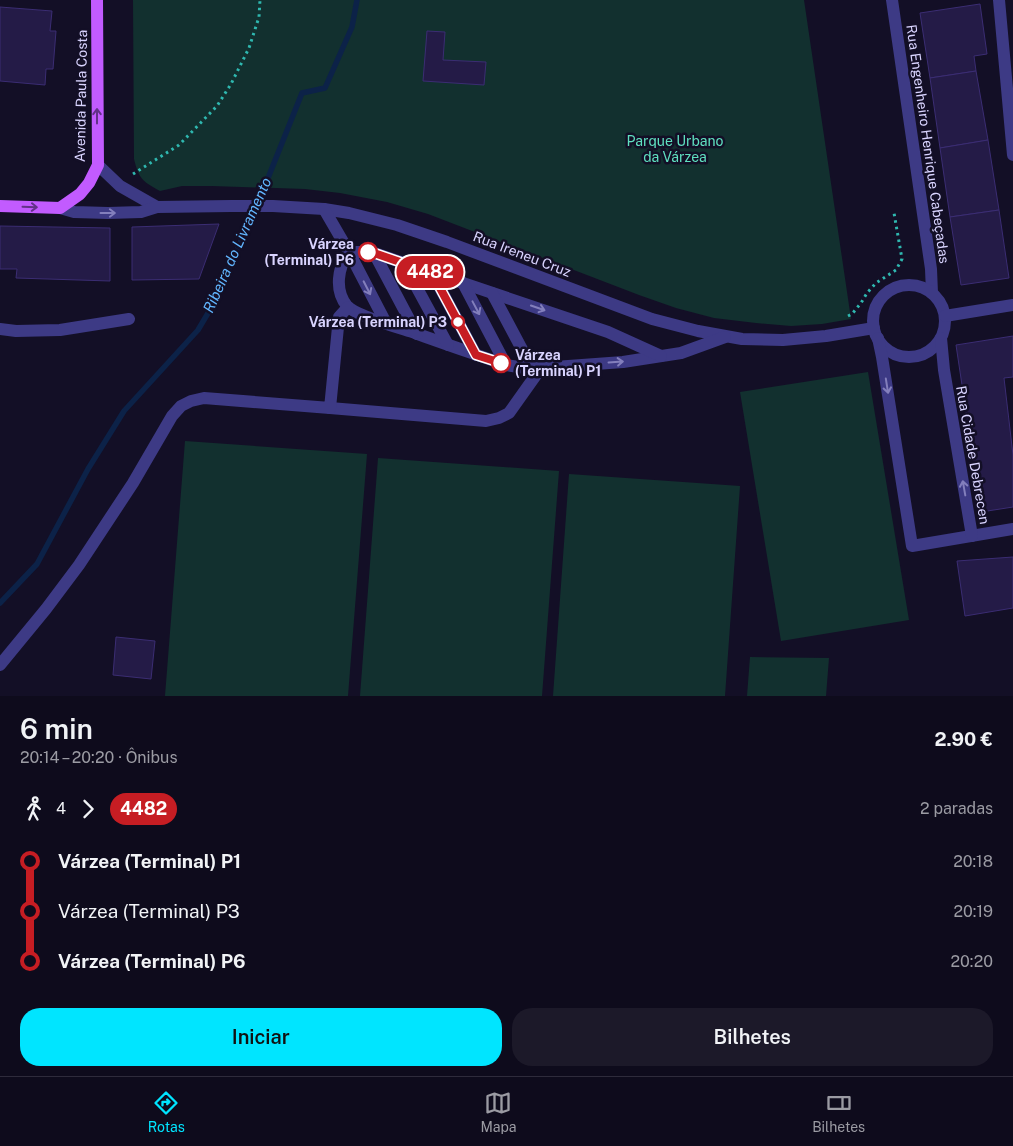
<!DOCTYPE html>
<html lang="pt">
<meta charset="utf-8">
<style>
:root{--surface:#0e0b1c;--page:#1c1929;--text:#f1f3f6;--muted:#9b9ba3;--line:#2e2b3b;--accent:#00e5ff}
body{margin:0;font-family:"Public Sans",sans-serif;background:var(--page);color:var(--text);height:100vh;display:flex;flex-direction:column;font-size:19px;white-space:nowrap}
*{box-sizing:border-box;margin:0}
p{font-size:16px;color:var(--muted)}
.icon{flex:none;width:28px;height:28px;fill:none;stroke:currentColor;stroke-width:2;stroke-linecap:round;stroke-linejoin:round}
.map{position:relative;height:696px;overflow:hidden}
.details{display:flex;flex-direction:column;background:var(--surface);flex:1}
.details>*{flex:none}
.badge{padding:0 10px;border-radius:16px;font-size:18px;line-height:32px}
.map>.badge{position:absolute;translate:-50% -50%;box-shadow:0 0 0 2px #fff}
.legs{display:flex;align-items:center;gap:8px;height:55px;padding:0 20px;font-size:16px}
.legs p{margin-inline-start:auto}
.headline{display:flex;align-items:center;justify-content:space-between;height:85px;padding:0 20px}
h1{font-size:28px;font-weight:600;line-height:38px}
.action{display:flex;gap:10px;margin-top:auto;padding:10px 20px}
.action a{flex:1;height:58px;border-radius:20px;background:var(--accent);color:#111;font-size:20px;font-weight:600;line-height:58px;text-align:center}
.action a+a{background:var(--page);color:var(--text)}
ul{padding:0 20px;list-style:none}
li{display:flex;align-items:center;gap:18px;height:50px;font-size:19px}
li i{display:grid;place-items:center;width:8px;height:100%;margin:0 6px;background:currentColor}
li i::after{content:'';width:12px;height:12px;margin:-6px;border:4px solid;border-radius:50%;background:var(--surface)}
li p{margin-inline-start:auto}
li:first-child i{background:linear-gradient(#0000 50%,currentColor 0)}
li:last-child i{background:linear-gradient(currentColor 50%,#0000 0)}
.tab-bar{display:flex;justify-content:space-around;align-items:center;height:70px;border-top:1px solid var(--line);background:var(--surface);font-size:14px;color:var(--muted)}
.tab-bar a{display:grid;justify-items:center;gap:2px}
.tab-bar .current{color:var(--accent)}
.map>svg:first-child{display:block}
</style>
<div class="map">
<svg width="1013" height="696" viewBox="0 0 1013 696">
<rect width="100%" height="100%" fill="#130f26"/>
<!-- green -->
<g fill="#12302f">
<path d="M133,0h671l47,319 -29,5 -31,2 -35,-3 -42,-5 -38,-10 -37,-13 -211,-81 -41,-12 -47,-9 -35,-4 -93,-3h-30l-22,5c-18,-10 -21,-12 -26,-32z"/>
<path d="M868,372l41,248 -128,21 -41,-249z"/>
<path d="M185,441l182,13 -19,242h-183z"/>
<path d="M378,458l181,13 -17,225h-182z"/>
<path d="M569,474l171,12 -15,210h-172z"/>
<path d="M750,657l79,1 -3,38h-79z"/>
</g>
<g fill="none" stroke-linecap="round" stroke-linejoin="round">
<!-- stream -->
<path stroke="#0c2248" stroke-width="5.5" d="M0,603l37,-39 51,-95 36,-58 74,-81 16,-27 54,-125 34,-85 23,-5 27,-61 5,-27"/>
</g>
<!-- building -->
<g fill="#241b47" stroke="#3b2d73">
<path d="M980,4l7,50 -13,2 2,15 -46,7 -10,-65z"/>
<path d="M0,7l52,4 -2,20h6l-3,38h-7l-1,16 -45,-4z"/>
<path d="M427,31l18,1 -2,28 43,2 -2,23 -61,-4z"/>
<path d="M976,71l12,69 -48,8 -10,-70z"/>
<path d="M988,140l11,70 -49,7 -10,-69z"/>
<path d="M999,210l10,68 -48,7 -11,-68z"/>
<path d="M219,224l-20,55 -67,1v-53z"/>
<path d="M0,226l110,2v53l-94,-3 1,-9h-17z"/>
<path d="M1013,336v41l-9,1 9,77v52l-32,5 -25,-167z"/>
<path d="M1013,557v51l-48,8 -8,-55z"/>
<path d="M116,637l39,4 -4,38 -38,-4z"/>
</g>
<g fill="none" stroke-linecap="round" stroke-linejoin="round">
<!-- path -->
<g stroke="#2fb8b0" stroke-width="3" stroke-dasharray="2.5 4" stroke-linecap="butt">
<path d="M133,174l46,-29 38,-39 14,-22 18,-36 10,-31 1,-17"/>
<path d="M848,316l4,-2 9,-11 6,-10 9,-10 20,-13 6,-11 -8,-46"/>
</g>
<!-- minor -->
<g stroke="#3d3a85" stroke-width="12">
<path d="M892,0l39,269 1,24"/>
<path d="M999,0l14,155"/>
<path d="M98,165l22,21 37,21"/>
<path d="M60,208l14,4 34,1 33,-1 16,-5 74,-1h42l51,3 25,4 48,12 50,17 205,77 46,12 44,8 41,1 43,-4 48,-8"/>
<path d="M324,209l25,43 37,71"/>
<path d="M349,252c-11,15 -15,38 -2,54 9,10 53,22 68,27 30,11 60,21 91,32l19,3h16l82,-6 58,-9 44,-16"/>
<path d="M349,252h15l10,1 234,79 53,24"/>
<path d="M374,253l43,81"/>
<path d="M404,264l44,81"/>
<path d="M432,273l44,82"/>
<path d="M463,283l43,82"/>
<circle cx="909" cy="321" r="36"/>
<path d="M492,293l40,75"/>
<path d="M945,316l68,-11"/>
<path d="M0,329l16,2 44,-1 69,-11"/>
<path d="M878,338l4,19 30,189 101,-17"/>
<path d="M941,338l3,32 28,166"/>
<path d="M330,408l156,13 13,-3 10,-5 32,-45"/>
<path d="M0,665l46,-56 33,-44 54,-82 39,-67 9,-10 10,-5 13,-3 126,10 9,-91 9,-10"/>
</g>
<!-- major -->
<path stroke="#c25bff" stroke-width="12" d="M0,206l60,2 20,-14 9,-11 9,-18 -1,-165"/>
</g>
<!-- one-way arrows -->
<defs><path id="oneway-shaft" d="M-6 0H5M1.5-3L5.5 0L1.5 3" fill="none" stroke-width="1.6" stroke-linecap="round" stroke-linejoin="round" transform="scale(1.25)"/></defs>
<g stroke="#623188">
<use href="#oneway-shaft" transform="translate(97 116) rotate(-90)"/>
<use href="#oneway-shaft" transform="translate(30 207) rotate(2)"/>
</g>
<g stroke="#837fbc">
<use href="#oneway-shaft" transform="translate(108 213)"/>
<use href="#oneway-shaft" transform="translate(367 288) rotate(63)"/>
<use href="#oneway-shaft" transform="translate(476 308) rotate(62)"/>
<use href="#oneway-shaft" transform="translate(538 308) rotate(19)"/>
<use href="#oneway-shaft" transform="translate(616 362) rotate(-4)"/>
<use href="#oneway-shaft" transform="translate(887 386) rotate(81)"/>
<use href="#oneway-shaft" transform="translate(964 488) rotate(-100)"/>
</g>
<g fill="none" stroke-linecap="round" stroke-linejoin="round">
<defs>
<path id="line-1" d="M368,252l6,1 58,20 44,82 25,8"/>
</defs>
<!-- line-1 casing -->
<use href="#line-1" stroke="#fff" stroke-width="11"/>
<!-- line-1 -->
<use href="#line-1" stroke="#c61d23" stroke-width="8"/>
</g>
<!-- markers -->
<g fill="#fff" stroke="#c61d23" stroke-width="2.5">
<circle cx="368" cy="252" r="9"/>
<circle cx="458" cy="322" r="6"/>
<circle cx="501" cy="363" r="9"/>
</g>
<g text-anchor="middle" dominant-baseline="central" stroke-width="5" stroke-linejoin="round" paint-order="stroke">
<!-- street labels -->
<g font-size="14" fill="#d9d4ff" stroke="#130f26">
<text transform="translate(81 96) rotate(-89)">Avenida Paula Costa</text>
<text transform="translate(928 144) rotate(82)">Rua Engenheiro Henrique Cabeçadas</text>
<text transform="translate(522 254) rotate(21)">Rua Ireneu Cruz</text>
<text transform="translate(973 455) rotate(80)">Rua Cidade Debrecen</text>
</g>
<!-- park labels -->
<g font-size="14" fill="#5fe0c0" stroke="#130f26">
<text x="675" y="141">Parque Urbano<tspan x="675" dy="16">da Várzea</tspan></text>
</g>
<!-- stop labels -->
<g font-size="14" font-weight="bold" fill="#d9d4ff" stroke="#130f26" text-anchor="end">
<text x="354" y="244">Várzea<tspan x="354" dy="16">(Terminal) P6</tspan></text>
<text x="447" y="322">Várzea (Terminal) P3</text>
<text x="515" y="355" text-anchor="start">Várzea<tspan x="515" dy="16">(Terminal) P1</tspan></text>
</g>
<!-- water labels -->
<g font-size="15" font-style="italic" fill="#62b6ff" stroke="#130f26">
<text transform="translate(237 245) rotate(-66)">Ribeira do Livramento</text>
</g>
</g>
</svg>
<b class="badge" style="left:430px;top:272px;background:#c61d23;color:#fff">4482</b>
</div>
<section class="details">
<div class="headline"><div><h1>6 min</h1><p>20:14 – 20:20 · Ônibus</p></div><b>2.90 €</b></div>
<div class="legs"><svg class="icon" aria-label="walk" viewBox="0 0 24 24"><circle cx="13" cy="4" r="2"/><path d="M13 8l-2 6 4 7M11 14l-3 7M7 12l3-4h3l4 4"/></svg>4<svg class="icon" aria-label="forward" viewBox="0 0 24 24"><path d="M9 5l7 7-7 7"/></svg><b class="badge" style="background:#c61d23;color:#fff">4482</b><p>2 paradas</p></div>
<ul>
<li><i style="color:#c61d23"></i><b>Várzea (Terminal) P1</b><p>20:18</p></li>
<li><i style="color:#c61d23"></i><span>Várzea (Terminal) P3</span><p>20:19</p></li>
<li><i style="color:#c61d23"></i><b>Várzea (Terminal) P6</b><p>20:20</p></li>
</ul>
<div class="action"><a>Iniciar</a><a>Bilhetes</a></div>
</section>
<nav class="tab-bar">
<a class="current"><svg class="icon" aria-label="directions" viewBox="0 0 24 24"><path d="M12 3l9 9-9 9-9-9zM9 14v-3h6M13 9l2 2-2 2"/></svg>Rotas</a>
<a><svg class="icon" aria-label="map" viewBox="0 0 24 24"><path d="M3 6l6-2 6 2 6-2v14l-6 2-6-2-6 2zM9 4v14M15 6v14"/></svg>Mapa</a>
<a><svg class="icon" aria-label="tickets" viewBox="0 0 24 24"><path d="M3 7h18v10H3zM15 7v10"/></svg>Bilhetes</a>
</nav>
